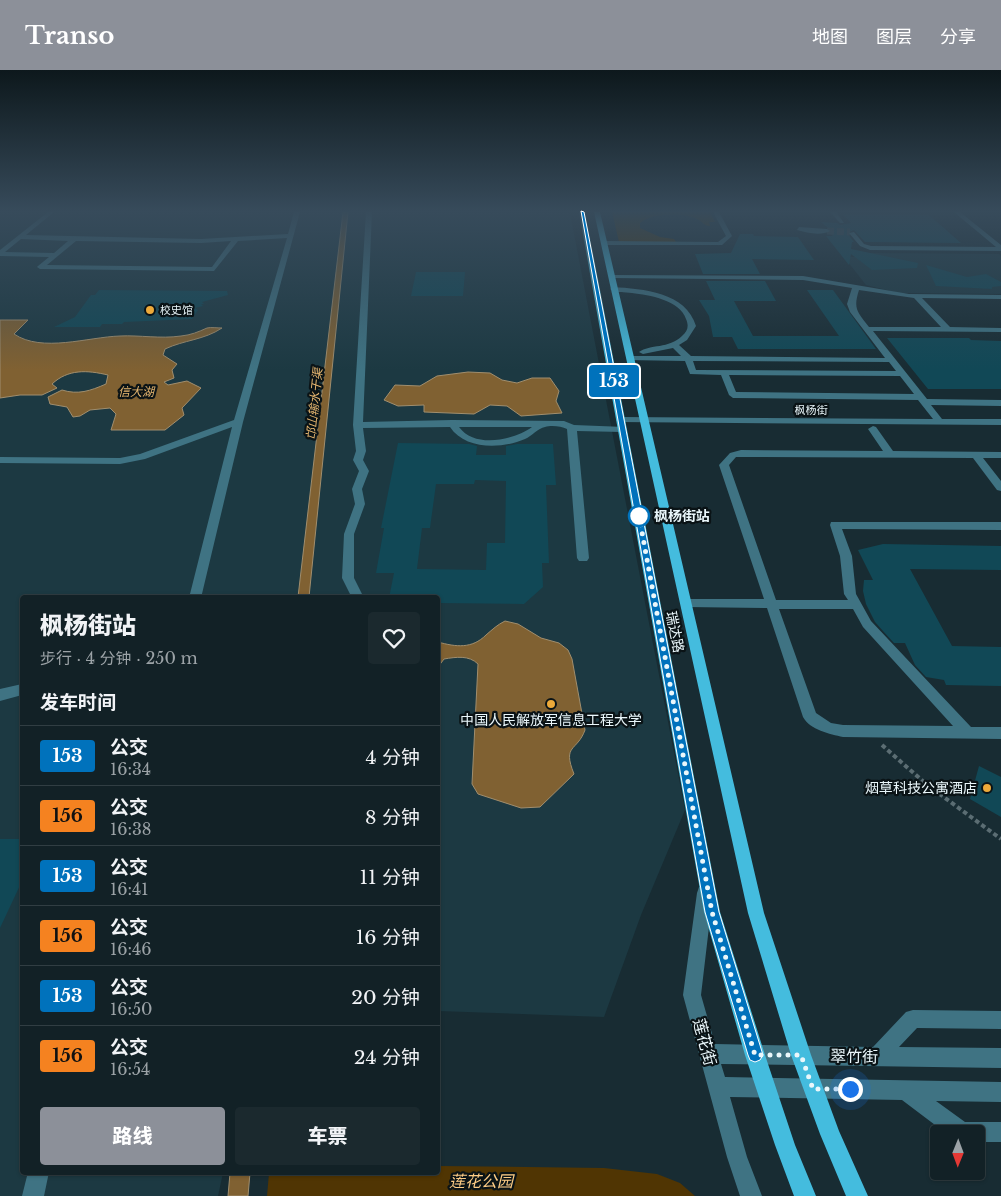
<!DOCTYPE html>
<html lang="zh">
<meta charset="utf-8">
<style>
:root{--surface:#122126;--page:#1b292e;--text:#f1f3f6;--muted:#9ca3a7;--line:#313e43;--accent:#8c9099}
body{margin:0;font-family:"Libre Baskerville","Noto Sans SC",serif;background:var(--page);color:var(--text);height:100vh;display:flex;flex-direction:column;font-size:19px;white-space:nowrap}
*{box-sizing:border-box;margin:0}
p{font-size:16px;color:var(--muted)}
.icon{flex:none;width:28px;height:28px;fill:none;stroke:currentColor;stroke-width:2;stroke-linecap:round;stroke-linejoin:round}
.map{position:relative;flex:1;overflow:hidden}
.details{position:absolute;left:20px;top:525px;width:420px;height:580px;display:flex;flex-direction:column;background:var(--surface);border-radius:5px;box-shadow:0 1px 4px #0004,0 0 0 1px var(--line)}
.details>*{flex:none}
.badge{padding:0 10px;border-radius:4px;font-size:18px;line-height:32px}
.needle{width:32px;rotate:181deg}
.fabs{position:absolute;left:930px;top:1055px;display:grid;gap:10px}
.fabs a{display:grid;place-items:center;width:55px;height:55px;border-radius:5px;background:var(--surface);box-shadow:0 1px 4px #0004,0 0 0 1px var(--line);font-size:25px}
.you{position:absolute;width:25px;height:25px;margin:-12px;border:4px solid #fff;border-radius:50%;background:#1a73e8;box-shadow:0 0 0 8px #1a73e833}
.map>.badge{position:absolute;translate:-50% -50%;box-shadow:0 0 0 2px #fff}
h2{padding:0 20px;font-size:19px;line-height:45px}
.round{display:grid;place-items:center;flex:none;width:52px;height:52px;border-radius:5px;background:var(--page)}
.head{display:flex;align-items:center;justify-content:space-between;height:85px;padding:0 20px}
h1{font-size:24px;font-weight:800;line-height:38px}
.cta{display:flex;gap:10px;margin-top:auto;padding:10px 20px}
.cta a{flex:1;height:58px;border-radius:5px;background:var(--accent);color:#fff;font-size:20px;font-weight:800;line-height:58px;text-align:center}
.cta a+a{background:var(--page);color:var(--text)}
ul{padding:0;list-style:none}
li{display:flex;align-items:center;gap:15px;height:60px;padding:0 20px;border-top:1px solid var(--line)}
li div{flex:1}
li b{display:block;font-size:19px}
li em{font-style:normal}
li .badge{min-width:55px;font-weight:700;text-align:center}
header{display:flex;align-items:center;gap:30px;box-sizing:border-box;height:70px;padding:0 25px;background:var(--accent);color:#fff}
header strong{font-size:24px}
nav{display:flex;gap:28px;margin-inline-start:auto;font-size:18px}
.map>svg:first-child{display:block}
</style>
<header>
<strong>Transo</strong>
<nav><a>地图</a><a>图层</a><a>分享</a></nav>
</header>
<div class="map">
<svg width="1001" height="1126" viewBox="0 0 1001 1126">
<rect width="100%" height="100%" fill="#182c33"/>
<!-- built -->
<g fill="#1c3942">
<path d="M0,142l570,1 115,597 -44,105 -37,102 -166,-6v-413h-416v574l201,1 -5,23h-218z"/>
<path d="M865,183l134,1 2,2v38l-102,-1 -33,-8 -22,-28h24z"/>
</g>
<!-- green -->
<g fill="#503503">
<path d="M612,142h98l5,10h-6l1,4c-6,0 -7,-4 -13,-7 -13,-7 -46,-6 -57,4v5l20,9 14,2 2,3h-57z"/>
<path d="M438,1096l166,2 53,6 23,9 15,13h-428l2,-23 169,-1z"/>
</g>
<!-- water -->
<g fill="#806132" stroke="#a08e6e">
<path d="M343,142h5l-39,385h-11z"/>
<path d="M0,250h28l-14,14c28,19 74,3 106,2 20,-1 40,3 61,0 10,-1 17,-4 26,-8 4,-1 10,0 15,0 -18,12 -38,12 -57,21l-2,6 14,9 -5,6 2,8 -10,4 4,3 19,-4 14,7 -19,20 2,7 -19,15h-54l5,-16 -6,-6 -20,2 -10,6 -7,1 -6,-10 -17,-3 -2,-7 14,-7c16,5 28,1 44,-6l2,-9c-21,-5 -40,-6 -56,9l5,4 -15,7h-22l-20,3z"/>
<path d="M468,302l22,1 12,7 15,3 15,-5h18l9,13 -3,10 6,12 -41,3 -14,-10 -17,-1 -16,9 -50,-2v-7l-26,1 -14,-6 11,-15 25,1 17,-10z"/>
<path d="M505,551l13,3 23,14 18,5 9,7 4,9 13,71c-8,22 -23,14 -11,44l-34,33 -19,1 -43,-14 -6,-10 6,-120c-9,-9 -22,-7 -34,-5l-6,8v-25c18,5 34,7 48,-7 7,-6 11,-10 19,-14z"/>
<path d="M230,1103h20l-2,23h-20z"/>
</g>
<!-- building -->
<g fill="#114856" fill-rule="evenodd">
<path d="M843,144l86,1 32,28 -96,-1 -11,-12 -7,3 7,9h-2l-1,7 67,14 -1,5 -45,2 -21,-16 -2,11 -23,-29h7l-3,-3 2,-2 -11,-9 16,1 3,2 11,-2z"/>
<path d="M740,164h13l1,2 44,1 16,23 -62,-1 8,15h-57l-8,-20 36,-1z"/>
<path d="M926,195l41,12 19,-3 15,8v4l-9,1v2l-56,-3z"/>
<path d="M416,202h49l-2,24h-52z"/>
<path d="M706,211h59l11,20h-42l19,35h86l-32,-46h26l43,59h-138l-6,-12h-19l-4,-21 -10,-16h16z"/>
<path d="M99,220l128,1 1,4 -26,7 2,2h-3l2,2 -8,2 3,2 -6,9 -68,3 -2,2h-20l-2,3h-46l21,-10 16,-22h4z"/>
<path d="M887,268h82l2,2 30,1v48h-73z"/>
<path d="M398,373l71,1 8,2 -1,9h30v-9l11,-2h36l3,41h-10l3,78h-7l1,24 -19,17 -86,-1v-5h-49l5,-25h-18l8,-45h-3zM475,410l31,1 -1,62h-18l-1,27 -69,-1 5,-41h8l6,-44h38z"/>
<path d="M883,474l118,2v24l-91,-1 42,77 49,1v39l-55,-1 -2,-5 -18,-3 -11,-12 -10,-22h-11l-11,-12 -8,-9 -9,-18 -3,-13 1,-11h9l-15,-30z"/>
<path d="M979,696l22,11v40l-31,-18z"/>
<path d="M0,769h22v42l-22,47z"/>
</g>
<g fill="none" stroke-linecap="round" stroke-linejoin="round">
<!-- minor-tunnel -->
<path stroke="#384a51" stroke-width="7" stroke-dasharray="7 3" stroke-linecap="butt" d="M827,161l23,1"/>
<!-- path -->
<path stroke="#5b6d73" stroke-width="4" stroke-dasharray="4.5 3" stroke-linecap="butt" d="M882,675l44,39 75,55"/>
<!-- minor -->
<g fill="#3f7383" fill-rule="evenodd">
<path d="M48,142h6l-28,23 175,4 87,-5 6,-22h6l-57,210 -42,176h-12l43,-171 -87,32 -25,5 -120,-1v-6l120,1 20,-4 94,-34 53,-182 -49,3 -24,30 -174,-2 -3,-2 1,-1 11,-9 -49,-1v-6zM21,169l47,2 -14,12 -49,-1zM76,171l125,2 30,-2 -19,26 -165,-2z"/>
<path d="M366,142h6l-9,210 89,-2 112,1 10,4 51,2v4l-3,1 -45,-1 12,127 -2,3h-8l-2,-3 -10,-129c-6,-3 -16,-4 -22,-2 -7,1 -13,9 -20,12 -23,10 -60,11 -75,-12l-87,1 3,23 -3,9 6,11 -7,18 3,15 -11,30v44l10,20h-12l-10,-20 2,-44 11,-30 -3,-15 7,-18 -6,-11 3,-9 -3,-26zM459,357h73c-18,13 -57,22 -73,0z"/>
<path d="M713,142h6l13,24 -10,9h-118l-3,-2 3,-2 114,1 8,-6z"/>
<path d="M830,142h6l8,11h-4z"/>
<path d="M954,142h6l41,33v6l-131,-1 -10,-4 -11,-13 5,-1 10,12 7,2 125,1z"/>
<path d="M799,157l28,2 3,2c-9,5 -23,2 -33,-1z"/>
<path d="M612,205l191,1 106,18 92,1v4l-79,-1 28,29 51,1v4l-128,-1 54,68 74,1v6l-70,-1 11,14h59v6l-383,-3 -2,-2 5,-3 312,2 -15,-19 -185,-2 -4,-3 -8,-20 -31,-1 -5,-13 -58,-1v-4h54l-8,-8 -30,6 -4,-2c11,-8 30,-3 43,-16 6,-5 7,-10 4,-17 -6,-19 -37,-24 -54,-26 -7,-1 -17,0 -22,-4l3,-2c30,2 73,5 83,39l-9,14 -8,5 12,11 194,2 -35,-46 -3,-8 5,-16 -49,-8 -193,-2v-2zM859,220l55,8 27,29h-72c-12,-16 -16,-18 -10,-37zM693,291l196,1 7,9 -200,-1zM729,305l171,1 14,18 -178,-2z"/>
<path d="M873,356l3,1 17,24 108,1v6h-18l18,23v10l-4,-1 -24,-32 -237,-1 -7,8 47,135h72l-4,-6 -4,-38 -10,-31 1,-3h170v8l-159,-1 10,27 4,38 15,27 100,106h30v12l-158,-2c-13,-3 -33,-7 -40,-20l-36,-109 -81,-1 -6,-4 6,-4h78l-45,-134 11,-12 11,-3 142,1 -15,-22zM779,539h74l10,18 90,99 -110,-1 -12,-2 -15,-10z"/>
<path d="M22,614v11l-22,6v-12z"/>
<path d="M705,815l6,2 2,6 -12,102 14,49 158,3 33,-35 7,-2 88,1v18l-84,-1 -18,19 102,1v20l-280,-4 4,13 276,5v20l-65,-1 29,21h36v20h-25v-8h-29l-45,-34 -172,-3 17,60 15,39h-22l-13,-39 -44,-162 14,-102 2,-6z"/>
<path d="M28,1102h21l-5,24h-22z"/>
</g>
<!-- major -->
<g fill="#44bcde" fill-rule="evenodd">
<path d="M579,142h6l135,700 45,143 30,90 21,51h-22l-19,-51 -30,-90 -41,-143z"/>
<path d="M594,142h6l164,701 47,142 28,76 29,65h-22l-26,-62 -29,-79 -43,-142z"/>
</g>
</g>
<!-- sky -->
<linearGradient id="sky" x2="0" y2="1"><stop stop-color="#0d181c"/><stop offset="0.47" stop-color="#374b5b"/><stop offset="1" stop-color="#374b5b" stop-opacity="0"/></linearGradient>
<rect width="1001" height="300" fill="url(#sky)"/>
<!-- line -->
<path fill="#0072bc" stroke="#fff" d="M581,141l3,1 135,700 44,143 -3,5 -5,2 -5,-2 -2,-5 -43,-143z"/>
<g fill="none" stroke-linecap="round" stroke-linejoin="round">
<!-- walk -->
<path stroke="#eaf7fb" stroke-width="5" stroke-dasharray="0 9" d="M639,446l73,396 43,143h46l12,34h37"/>
</g>
<!-- markers -->
<g fill="#eca93a" stroke="#0a1316" stroke-width="2">
<circle cx="150" cy="240" r="5"/>
<circle cx="551" cy="634" r="5"/>
<circle cx="987" cy="718" r="5"/>
</g>
<circle fill="#fff" stroke="#0072bc" stroke-width="2.5" cx="639" cy="446" r="10"/>
<g text-anchor="middle" dominant-baseline="central" stroke-width="4.5" stroke-linejoin="round" paint-order="stroke">
<!-- far-poi labels -->
<g font-size="11" fill="#eaf7fb" stroke="#0a1316" text-anchor="start">
<text x="160" y="240">校史馆</text>
</g>
<!-- far-street labels -->
<g font-size="11" fill="#eaf7fb" stroke="#0a1316">
<text x="811" y="340">枫杨街</text>
</g>
<!-- far-water labels -->
<g font-size="12" font-style="italic" fill="#e8b871" stroke="#0a1316">
<text x="136" y="321">信大湖</text>
<text transform="translate(314 334) rotate(-84)">邙山输水干渠</text>
</g>
<!-- stop labels -->
<g font-size="14" font-weight="bold" fill="#eaf7fb" stroke="#0a1316" text-anchor="start">
<text x="654" y="446">枫杨街站</text>
</g>
<!-- street labels -->
<g font-size="14" fill="#eaf7fb" stroke="#0a1316">
<text transform="translate(675 562) rotate(79)">瑞达路</text>
</g>
<!-- poi labels -->
<g font-size="14" fill="#eaf7fb" stroke="#0a1316">
<text x="551" y="650">中国人民解放军信息工程大学</text>
<text x="977" y="718" text-anchor="end">烟草科技公寓酒店</text>
</g>
<!-- near-street labels -->
<g font-size="16" fill="#eaf7fb" stroke="#0a1316">
<text transform="translate(705 972) rotate(75)">莲花街</text>
<text transform="translate(854 986) rotate(1)">翠竹街</text>
</g>
<!-- near-park labels -->
<g font-size="16" font-style="italic" fill="#fdcc85" stroke="#0a1316">
<text x="481" y="1111">莲花公园</text>
</g>
</g>
</svg>
<div class="fabs">
<a><svg class="needle" viewBox="-14 -14 28 28"><path d="M0-13l5 13h-10z" fill="#e53935"/><path d="M0 13l5-13h-10z" fill="#9ca3a7"/></svg></a>
</div>
<div class="you" style="left:850px;top:1019px"></div>
<b class="badge" style="left:614px;top:311px;background:#0072bc;color:#fff">153</b>
<section class="details">
<div class="head"><div><h1>枫杨街站</h1><p>步行 · 4 分钟 · 250 m</p></div><a class="round"><svg class="icon" aria-label="heart" viewBox="0 0 24 24"><path d="M12 20l-8-8c-3-5 5-10 8-4 3-6 11-1 8 4z"/></svg></a></div>
<h2>发车时间</h2>
<ul>
<li><span class="badge" style="background:#0072bc;color:#fff">153</span><div><b>公交</b><p>16:34</p></div><em>4 分钟</em></li>
<li><span class="badge" style="background:#f58220;color:#111">156</span><div><b>公交</b><p>16:38</p></div><em>8 分钟</em></li>
<li><span class="badge" style="background:#0072bc;color:#fff">153</span><div><b>公交</b><p>16:41</p></div><em>11 分钟</em></li>
<li><span class="badge" style="background:#f58220;color:#111">156</span><div><b>公交</b><p>16:46</p></div><em>16 分钟</em></li>
<li><span class="badge" style="background:#0072bc;color:#fff">153</span><div><b>公交</b><p>16:50</p></div><em>20 分钟</em></li>
<li><span class="badge" style="background:#f58220;color:#111">156</span><div><b>公交</b><p>16:54</p></div><em>24 分钟</em></li>
</ul>
<div class="cta"><a>路线</a><a>车票</a></div>
</section>
</div>
